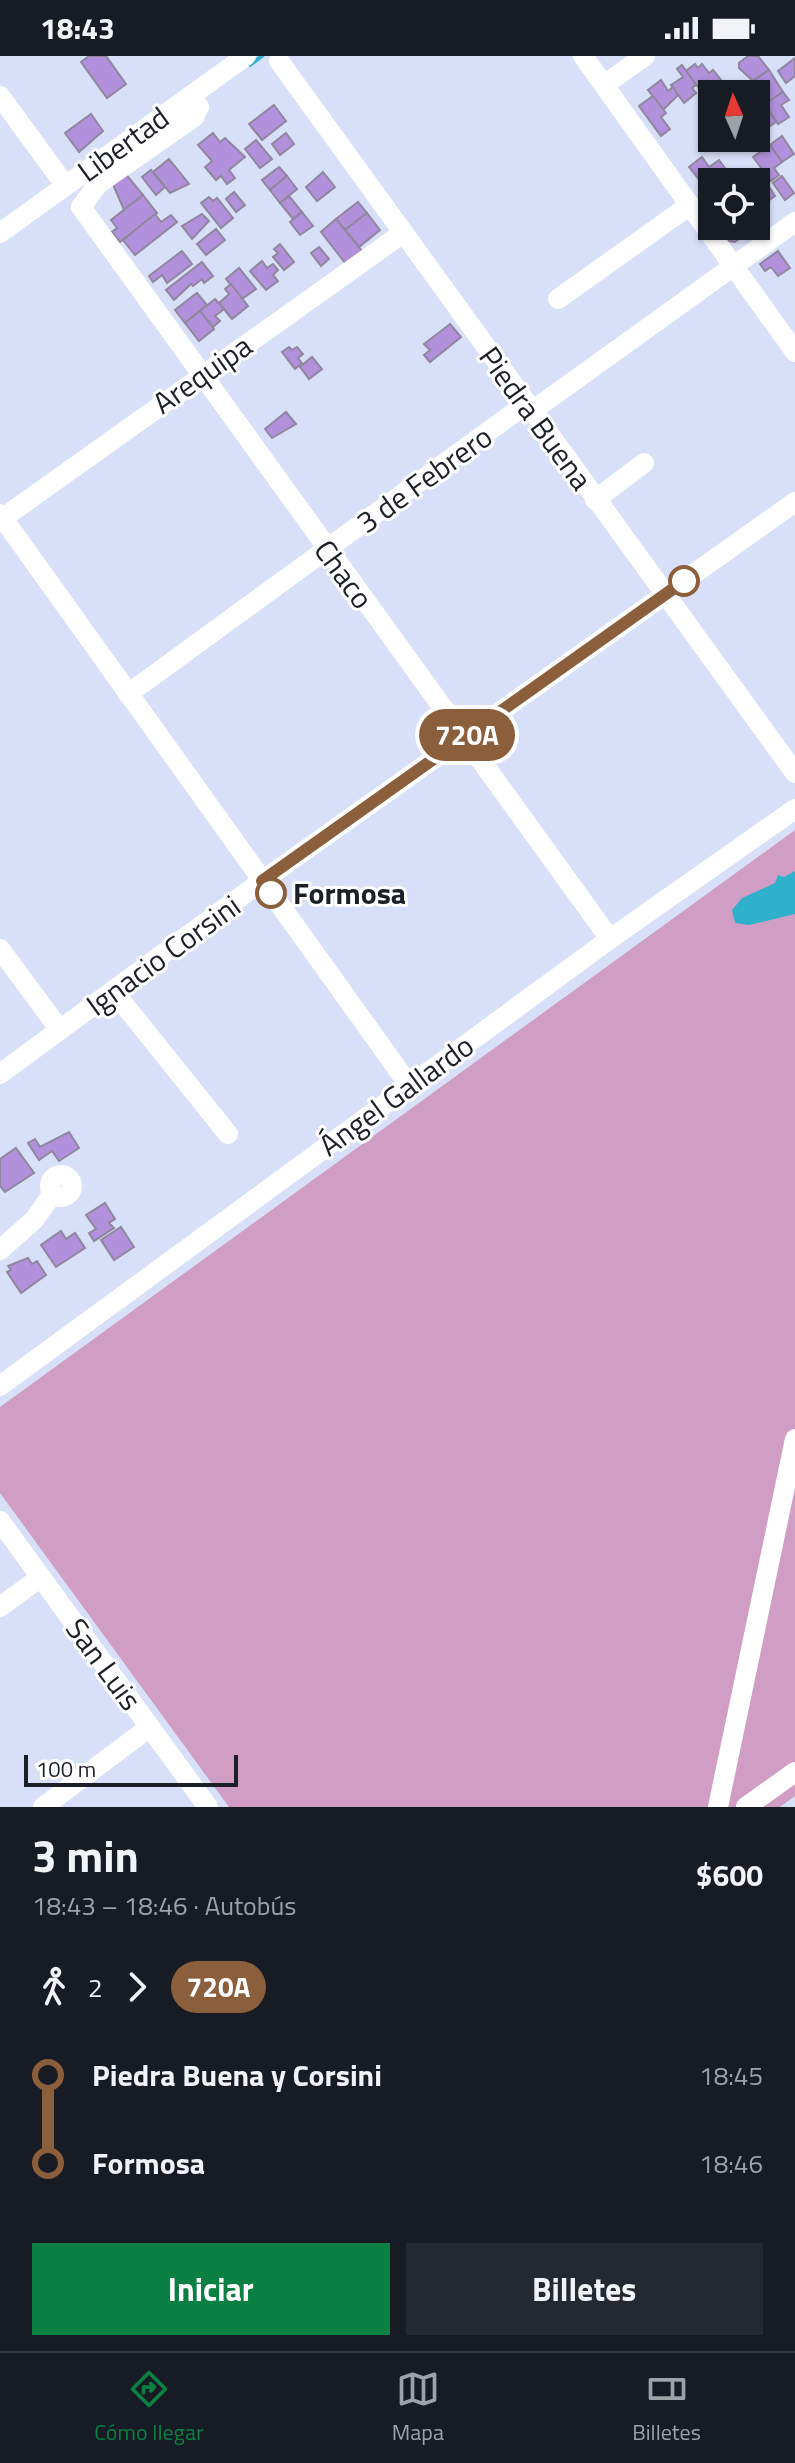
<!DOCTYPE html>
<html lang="es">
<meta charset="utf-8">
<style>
:root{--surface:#171b24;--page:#242831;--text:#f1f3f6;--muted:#9ea1a6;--line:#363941;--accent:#0b8043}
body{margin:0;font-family:"Titillium Web",sans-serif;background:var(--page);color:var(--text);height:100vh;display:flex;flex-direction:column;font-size:30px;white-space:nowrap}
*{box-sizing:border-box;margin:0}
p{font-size:26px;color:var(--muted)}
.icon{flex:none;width:44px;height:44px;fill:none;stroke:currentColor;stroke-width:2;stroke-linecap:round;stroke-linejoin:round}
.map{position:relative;height:1751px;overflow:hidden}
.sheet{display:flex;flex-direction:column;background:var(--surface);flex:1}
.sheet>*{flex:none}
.badge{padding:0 16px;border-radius:26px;font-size:28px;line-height:52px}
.needle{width:52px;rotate:357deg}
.buttons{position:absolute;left:698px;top:24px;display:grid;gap:16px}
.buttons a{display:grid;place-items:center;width:72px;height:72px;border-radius:0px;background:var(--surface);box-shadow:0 2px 6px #0004;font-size:40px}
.scale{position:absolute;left:24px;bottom:20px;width:214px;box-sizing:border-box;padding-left:8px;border:4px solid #1d1f28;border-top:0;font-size:22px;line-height:28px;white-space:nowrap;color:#1d1f28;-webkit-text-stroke:6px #fff;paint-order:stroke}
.map>.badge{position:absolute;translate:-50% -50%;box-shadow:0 0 0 4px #fff}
.legs{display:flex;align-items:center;gap:12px;height:88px;padding:0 32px;font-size:26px}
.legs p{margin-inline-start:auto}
.summary{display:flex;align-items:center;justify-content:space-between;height:136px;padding:0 32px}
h1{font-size:44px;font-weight:700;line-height:60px}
.button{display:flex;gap:16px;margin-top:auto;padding:16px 32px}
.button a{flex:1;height:92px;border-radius:0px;background:var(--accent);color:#fff;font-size:32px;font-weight:700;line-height:92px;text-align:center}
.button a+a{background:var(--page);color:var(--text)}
ul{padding:0 32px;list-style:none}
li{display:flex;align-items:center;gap:28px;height:88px;font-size:30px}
li i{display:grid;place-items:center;width:12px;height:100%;margin:0 10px;background:currentColor}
li i::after{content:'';width:20px;height:20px;margin:-10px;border:6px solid;border-radius:50%;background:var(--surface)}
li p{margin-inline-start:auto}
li:first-child i{background:linear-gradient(#0000 50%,currentColor 0)}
li:last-child i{background:linear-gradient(currentColor 50%,#0000 0)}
.status{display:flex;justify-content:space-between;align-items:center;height:56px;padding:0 40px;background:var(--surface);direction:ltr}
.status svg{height:22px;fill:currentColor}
.tab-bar{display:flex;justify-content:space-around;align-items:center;height:112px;border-top:2px solid var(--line);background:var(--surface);font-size:22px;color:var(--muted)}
.tab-bar a{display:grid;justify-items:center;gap:4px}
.tab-bar .active{color:var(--accent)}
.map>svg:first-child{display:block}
</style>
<div class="status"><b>18:43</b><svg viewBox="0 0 49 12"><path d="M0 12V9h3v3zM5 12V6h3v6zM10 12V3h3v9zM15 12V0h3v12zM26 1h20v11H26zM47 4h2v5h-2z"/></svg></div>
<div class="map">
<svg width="795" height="1751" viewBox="0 0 795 1751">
<rect width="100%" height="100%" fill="#d8dff8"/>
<!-- green -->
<path fill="#d09ec5" d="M795,774v966l-15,11h-551l-229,-314v-86z"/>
<!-- water -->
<path fill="#2fb1cb" d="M795,815v43l-46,11 -14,-2 -3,-13 10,-12 33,-15 3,-8 6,2z"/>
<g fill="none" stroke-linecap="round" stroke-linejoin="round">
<!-- stream -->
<path stroke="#2fb1cb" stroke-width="4" d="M250,9l12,-9"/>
</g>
<!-- building -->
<g fill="#b190dc" stroke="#90879e" stroke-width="2">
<path d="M89,0h17l20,28 -19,14 -26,-36z"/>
<path d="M748,0h10l11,14 -16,11 -14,-13v-5z"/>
<path d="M795,2v18l-9,7 -8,-12z"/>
<path d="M695,8l3,4 4,-4 7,9 4,-3 8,10 -16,16 -19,-25z"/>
<path d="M682,9l14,20 -4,3 4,5 -12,10 -13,-18 12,-8 -6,-8z"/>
<path d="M769,14l14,22 -18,12 -12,-23z"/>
<path d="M661,24l7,11 5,-4 5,8 -15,15 -15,-20z"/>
<path d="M783,36l6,8 -8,5 8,12 -11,7 -13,-20z"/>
<path d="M653,40l13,17 -5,4 9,12 -9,7 -22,-30z"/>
<path d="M274,49l12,16 -24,19 -13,-16z"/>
<path d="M769,55l7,11 -17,12 -3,-13z"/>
<path d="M91,58l12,17 -24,21 -14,-19z"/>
<path d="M213,77l7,9 5,-4 20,19 -16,13 6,8 -8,6 -6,-8 -5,4 -11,-13 7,-6 -14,-16z"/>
<path d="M286,77l8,11 -14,11 -8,-11z"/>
<path d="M782,80l12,18 -12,8 -12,-17z"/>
<path d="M256,84l16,19 -12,9 -15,-19z"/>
<path d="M770,89l12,17 -8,6 5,7 -8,6 -18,-24z"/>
<path d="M702,101l7,10 10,-7 9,12 -12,8 -4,-6 -11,8 -12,-15z"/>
<path d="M169,103l20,25 -19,9 -17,-21z"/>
<path d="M279,111l8,9 -17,14 -8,-10z"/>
<path d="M151,114l14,17 -9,8 -14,-18z"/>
<path d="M124,116l19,23 -19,15 -12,-28z"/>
<path d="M323,116l12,15 -18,14 -11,-14z"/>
<path d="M287,120l10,13 -17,14 -10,-13z"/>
<path d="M782,120l12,17 -9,7 -12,-17z"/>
<path d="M766,126l9,14 -17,12 -2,-19z"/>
<path d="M234,136l11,13 -9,7 -10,-13z"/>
<path d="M143,139l14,18 -37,29 -8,-10 5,-4 -6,-8z"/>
<path d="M289,140l13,16 -9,7 -13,-16z"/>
<path d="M209,141l4,4 4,-3 16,20 -12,10 -20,-25z"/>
<path d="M358,146l9,11 -22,17 -9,-11z"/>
<path d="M302,156l11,14 -13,9 -10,-13z"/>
<path d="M367,157l13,17 -21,17 -14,-17z"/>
<path d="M155,158l6,8 10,-7 6,7 -42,33 -12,-15z"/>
<path d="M202,158l7,7 -17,18 -10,-13z"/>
<path d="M336,163l26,32 -16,13 -25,-32z"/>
<path d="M746,170l4,5 -15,11 -6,-1 -11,-14z"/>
<path d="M216,173l9,11 -19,15 -9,-11z"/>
<path d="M280,188l14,18 -10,8 -11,-13 5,-4 -4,-4z"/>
<path d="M319,191l10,12 -8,7 -10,-13z"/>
<path d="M182,195l10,13 -25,19 -5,-8 -9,7 -4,-6z"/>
<path d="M778,195l12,17 -12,8 -7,-9 -6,4 -5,-7z"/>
<path d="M262,205l5,7 6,-4 5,6 -5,5 5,6 -12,9 -16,-19z"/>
<path d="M202,206l11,14 -9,7 -2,-4 -9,7 -2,-2 -17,16 -8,-10z"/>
<path d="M239,212l17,21 -14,10 -16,-20z"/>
<path d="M231,228l17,22 -16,13 -13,-16 10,-9 -4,-5z"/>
<path d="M197,237l10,12 -22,18 -10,-13z"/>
<path d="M215,243l9,10 -9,7 5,5 -7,6 -13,-16z"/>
<path d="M200,255l14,18 -15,12 -14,-18z"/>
<path d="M450,268l11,13 -31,25 -6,-7 6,-5 -6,-6z"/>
<path d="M289,291l3,3 5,-3 6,7 -5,4 4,5 -7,6 -13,-17z"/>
<path d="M312,301l10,12 -13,10 -9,-12z"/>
<path d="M286,356l10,12 -24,14 -7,-9z"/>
<path d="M69,1076l10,16 -20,13 -7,-10 -13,9 -11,-17 7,-4 5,8z"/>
<path d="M16,1092l18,25 -29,19 -5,-6v-27z"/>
<path d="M105,1147l10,16 -6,4 5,5 -20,13 -5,-8 7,-4 -10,-14z"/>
<path d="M121,1171l13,20 -20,13 -13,-20z"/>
<path d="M61,1175l5,8 9,-6 10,15 -29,19 -15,-22z"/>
<path d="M28,1202l4,6 5,-3 9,14 -25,18 -14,-21 4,-2 -3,-4z"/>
</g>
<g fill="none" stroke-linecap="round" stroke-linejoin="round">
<!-- minor -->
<g stroke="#fff" stroke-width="20">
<path d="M583,0l212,296"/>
<path d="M279,5l516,712"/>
<path d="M604,29l41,-29"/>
<path d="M0,40l65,89"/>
<path d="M190,40l9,11 -5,10 -96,67 -17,23 529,732"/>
<path d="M0,177l246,-177"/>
<path d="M558,243l132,-94"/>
<path d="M532,355l263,-189"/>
<path d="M595,444l49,-37"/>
<path d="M0,458l409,571"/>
<path d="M3,462l400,-285"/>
<path d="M128,638l398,-290"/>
<path d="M0,893l60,81"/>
<path d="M114,936l114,142"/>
<path d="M0,1018l262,-193 533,-379"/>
<circle cx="61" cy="1130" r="11"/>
<path d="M0,1194l34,-30 19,-27"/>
<path d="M0,1330l610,-447 185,-130"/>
<path d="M0,1465l208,286"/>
<path d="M0,1551l41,-30"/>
<path d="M43,1751l107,-80"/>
<path d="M718,1751l77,-368"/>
<path d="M746,1751l49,-35"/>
</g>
</g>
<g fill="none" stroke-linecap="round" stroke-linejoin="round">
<defs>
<path id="line-1" d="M271,837l-9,-12 422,-300"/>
</defs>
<!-- line-1 casing -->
<use href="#line-1" stroke="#fff" stroke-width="18"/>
<!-- line-1 -->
<use href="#line-1" stroke="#8b5e3c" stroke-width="12"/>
</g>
<!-- markers -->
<g fill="#fff" stroke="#8b5e3c" stroke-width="4">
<circle cx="684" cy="525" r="14"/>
<circle cx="271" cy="837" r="14"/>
</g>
<g text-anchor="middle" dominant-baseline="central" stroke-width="6" stroke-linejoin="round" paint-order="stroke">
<!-- street labels -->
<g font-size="30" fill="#1d1f28" stroke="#fff">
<text transform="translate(123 88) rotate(-36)">Libertad</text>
<text transform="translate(202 318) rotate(-35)">Arequipa</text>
<text transform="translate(536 362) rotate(54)">Piedra Buena</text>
<text transform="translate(424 423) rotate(-36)">3 de Febrero</text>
<text transform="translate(344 518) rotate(54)">Chaco</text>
<text transform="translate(163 899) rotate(-36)">Ignacio Corsini</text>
<text transform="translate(396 1039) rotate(-36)">Ángel Gallardo</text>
<text transform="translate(104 1608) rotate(54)">San Luis</text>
</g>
<!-- stop labels -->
<g font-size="30" font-weight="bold" fill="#1d1f28" stroke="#fff" text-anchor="start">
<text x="293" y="837">Formosa</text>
</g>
</g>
</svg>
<div class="buttons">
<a><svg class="needle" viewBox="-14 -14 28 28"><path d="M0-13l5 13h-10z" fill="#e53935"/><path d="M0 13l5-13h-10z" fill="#9ea1a6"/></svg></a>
<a><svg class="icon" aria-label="locate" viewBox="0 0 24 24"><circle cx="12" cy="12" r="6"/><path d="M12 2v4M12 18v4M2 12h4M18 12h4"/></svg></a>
</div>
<div class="scale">100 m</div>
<b class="badge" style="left:467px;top:679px;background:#8b5e3c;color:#fff">720A</b>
</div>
<section class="sheet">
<div class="summary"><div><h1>3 min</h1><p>18:43 – 18:46 · Autobús</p></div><b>$600</b></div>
<div class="legs"><svg class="icon" aria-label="walk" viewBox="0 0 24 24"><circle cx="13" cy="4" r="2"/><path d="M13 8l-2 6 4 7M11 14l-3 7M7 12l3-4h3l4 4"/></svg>2<svg class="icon" aria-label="forward" viewBox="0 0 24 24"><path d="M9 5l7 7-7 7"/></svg><b class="badge" style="background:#8b5e3c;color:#fff">720A</b></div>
<ul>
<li><i style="color:#8b5e3c"></i><b>Piedra Buena y Corsini</b><p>18:45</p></li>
<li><i style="color:#8b5e3c"></i><b>Formosa</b><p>18:46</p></li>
</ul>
<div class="button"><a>Iniciar</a><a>Billetes</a></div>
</section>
<nav class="tab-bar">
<a class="active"><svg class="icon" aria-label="directions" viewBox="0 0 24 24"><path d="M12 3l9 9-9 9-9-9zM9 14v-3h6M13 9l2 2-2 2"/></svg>Cómo llegar</a>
<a><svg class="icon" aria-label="map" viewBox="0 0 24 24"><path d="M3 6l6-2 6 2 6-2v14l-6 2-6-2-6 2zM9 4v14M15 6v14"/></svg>Mapa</a>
<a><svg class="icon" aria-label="tickets" viewBox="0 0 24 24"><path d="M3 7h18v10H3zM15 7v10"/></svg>Billetes</a>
</nav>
